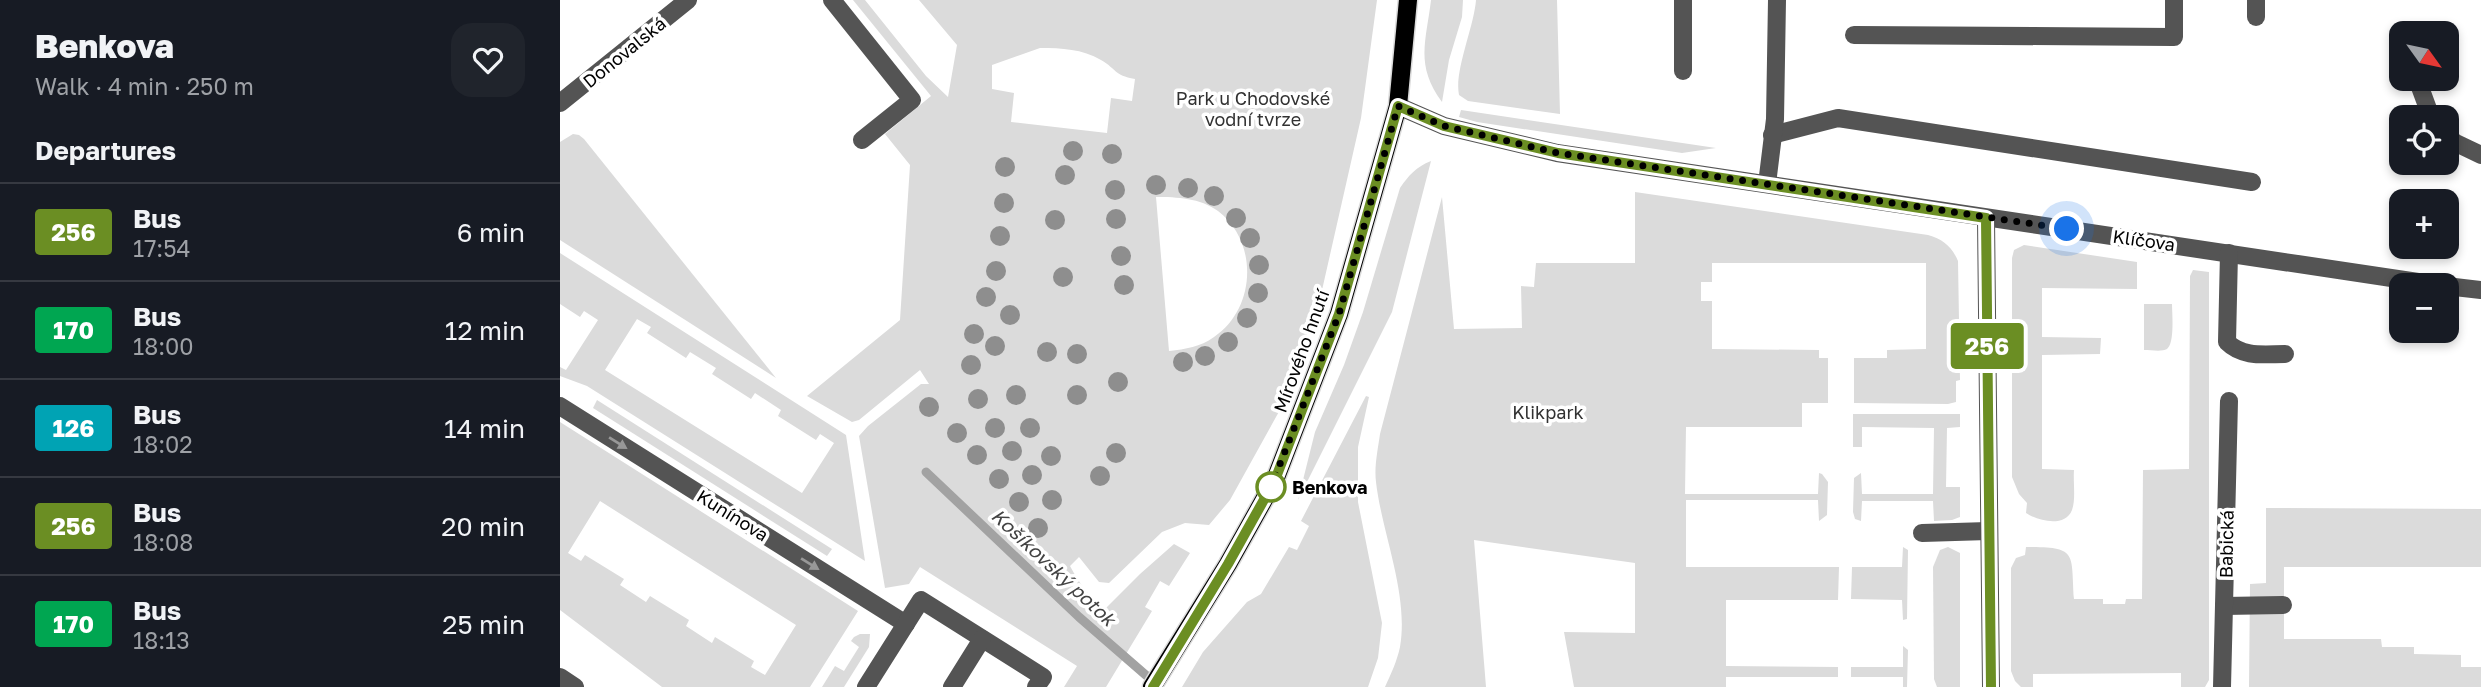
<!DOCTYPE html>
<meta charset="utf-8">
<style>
:root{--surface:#171b24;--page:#20242c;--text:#f1f3f6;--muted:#9ea1a6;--line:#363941}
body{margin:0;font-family:"Golos Text",sans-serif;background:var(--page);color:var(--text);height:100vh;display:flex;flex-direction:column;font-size:26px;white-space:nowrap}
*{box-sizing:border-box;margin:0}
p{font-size:23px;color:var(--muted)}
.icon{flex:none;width:38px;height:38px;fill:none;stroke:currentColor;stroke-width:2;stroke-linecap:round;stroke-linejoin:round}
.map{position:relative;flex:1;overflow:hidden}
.details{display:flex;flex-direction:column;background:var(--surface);width:560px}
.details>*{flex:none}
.badge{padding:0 14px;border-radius:5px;font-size:24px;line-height:46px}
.needle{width:46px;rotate:123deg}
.buttons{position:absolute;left:1829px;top:21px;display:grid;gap:14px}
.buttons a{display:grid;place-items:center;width:70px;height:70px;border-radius:14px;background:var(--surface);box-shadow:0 4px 10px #0003;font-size:35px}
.you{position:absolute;width:35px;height:35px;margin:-18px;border:5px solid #fff;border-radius:50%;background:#1a73e8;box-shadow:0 0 0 10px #1a73e833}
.map>.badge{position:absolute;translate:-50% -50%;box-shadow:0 0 0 4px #fff}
h2{padding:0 35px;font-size:26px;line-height:63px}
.round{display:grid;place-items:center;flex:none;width:74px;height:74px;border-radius:21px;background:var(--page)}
.headline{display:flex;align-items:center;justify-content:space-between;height:119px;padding:0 35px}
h1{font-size:33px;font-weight:800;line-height:52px}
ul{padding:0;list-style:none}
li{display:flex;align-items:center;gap:21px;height:98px;padding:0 35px;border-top:2px solid var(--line)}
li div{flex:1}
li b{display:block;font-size:26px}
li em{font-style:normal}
li .badge{min-width:77px;font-weight:700;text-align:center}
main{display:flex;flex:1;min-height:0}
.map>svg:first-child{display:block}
</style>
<main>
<section class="details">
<div class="headline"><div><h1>Benkova</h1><p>Walk · 4 min · 250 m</p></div><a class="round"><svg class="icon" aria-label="heart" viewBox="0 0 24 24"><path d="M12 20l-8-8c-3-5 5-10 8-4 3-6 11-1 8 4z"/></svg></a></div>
<h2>Departures</h2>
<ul>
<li><span class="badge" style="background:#6b8e23;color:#fff">256</span><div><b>Bus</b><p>17:54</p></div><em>6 min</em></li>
<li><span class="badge" style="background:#00a651;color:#fff">170</span><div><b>Bus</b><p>18:00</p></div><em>12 min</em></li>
<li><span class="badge" style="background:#00a3b4;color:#fff">126</span><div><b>Bus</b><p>18:02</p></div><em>14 min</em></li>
<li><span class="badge" style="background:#6b8e23;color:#fff">256</span><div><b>Bus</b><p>18:08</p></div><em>20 min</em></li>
<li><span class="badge" style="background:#00a651;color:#fff">170</span><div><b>Bus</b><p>18:13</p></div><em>25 min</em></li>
</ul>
</section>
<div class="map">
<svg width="1921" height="687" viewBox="0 0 1921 687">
<rect width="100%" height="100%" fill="#fff"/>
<!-- green -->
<g fill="#dbdbdb" fill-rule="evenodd">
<path d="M293,0h12l61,76 22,21 9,-52 -38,-45h458l-16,118 -41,181 -39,109 -51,92 -21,25 -24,-2 -23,9 -53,51 -10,-1 -20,-25 -9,9c9,17 20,32 35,43l35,-35 34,-30 16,9 -21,33 -9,-5 -15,26 7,4 -46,76h-42l13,-21 -157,-99 -11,17 -24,4 -26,-152 9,-10 53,-42h8l-9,-14 -61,50 -7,2 -45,-26 93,-76 10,-155 -25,-31 46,-38zM480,48c22,0 42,1 61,12 17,10 12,15 34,19l-3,22 -21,-3 -4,35 -96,-11 3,-29 -22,-4v-24zM596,197c21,0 44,1 62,14 41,31 38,98 -4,126 -14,10 -28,12 -45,14z"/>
<path d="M871,0h32l-1,17 -13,43 -7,42c-27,-37 -16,-60 -11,-102z"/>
<path d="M916,0h81l3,114 -92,-13 -9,-6c-5,-24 15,-68 17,-95z"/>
<path d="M901,110l255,38 -34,5 -205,-31 -18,-5z"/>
<path d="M13,134l6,1 5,4 192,239 -216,-138v-98z"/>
<path d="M871,161l-39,151 -94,188 17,-68 29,-67 19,-53 37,-124c9,-13 16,-21 31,-27z"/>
<path d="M1075,192l293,43c15,4 24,12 30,26l2,119 -4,1v21l-8,2 -94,-1v-45h33v-8l39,-1v-86h-214v19h-11v19h11v48l107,1v8h9v45h-26v24h-116l-1,67h133l1,-21 3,1 6,8 -1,33 -8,6 -1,-21h-132v67h153l-1,33h-112v66l112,1v10h-112v10h-152l-10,-55 71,1v-70l-161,-23 12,147h-101c6,-13 12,-26 15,-40 9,-53 -18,-113 -24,-165 -2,-16 2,-33 4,-48l62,-237 12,132 68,-1 -1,-42 13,1 2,-24h99z"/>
<path d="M1464,245l113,17v27l-95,-1v49l59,1 -1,16 -58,1v114l32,1c-1,12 2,29 -2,40 -7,18 -34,11 -46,3l1,-10 -8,-9 -7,-17v-219l2,-8z"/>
<path d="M0,253l286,182 19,126 -278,-175 -27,-10v-9l6,3 32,-50 -14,-9 -4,6 -20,-13zM77,319l14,8 -4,6 39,25 4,-6 26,16 -4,6 39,25 4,-6 26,17 -3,6 38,24 4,-6 14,9 -32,50 -197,-123z"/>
<path d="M1633,270l16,2v408l-4,7h-24v-14l-148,1v13h-12l-6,-6 -4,-10v-103l5,-10 9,-3 1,-8c52,0 45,5 48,52h29v5h22l1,-5h16l1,-129 46,-1 1,-193z"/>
<path d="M1584,304h28c0,9 3,39 -5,45 -5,3 -16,1 -23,1z"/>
<path d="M806,396l3,1 -11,50v55l24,121 -4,35 -10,29h-186l21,-35 44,-50 14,-8 28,-47 8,3 12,-24 -8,-5z"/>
<path d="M37,400l235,149 -5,7 -234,-148z"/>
<path d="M1293,414h107v13l-13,1 -1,59h14v30l-8,3 -18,1 -1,-20h-71l-1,20 -6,-2 -2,-7 1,-34 7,-5 1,21h71l1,-66 -72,-1v20h-9z"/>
<path d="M0,422l298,189 -48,76h-148l-102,-77zM40,501l196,124 -31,50 -14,-8 3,-6 -39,-24 -3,6 -26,-17 3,-6 -39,-24 -4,6 -26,-17 4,-6 -39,-24 -4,6 -13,-8z"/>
<path d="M1706,508l215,1v58h-197v72h97l1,8h32v7l47,1v12h20v20h-232l1,-103 16,-1z"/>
<path d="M1343,547l5,3 -1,69 -4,1 -1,-20 -51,-1 1,-32h50z"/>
<path d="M1388,547l12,6v134h-23l-3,-8 -1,-112 7,-17z"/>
<path d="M300,634h10l-1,13 -25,40h-22l13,-21 9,5 15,-24 -8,-6 3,-4z"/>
<path d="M1343,646l5,4 -1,37h-4v-10h-52v-10h52z"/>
</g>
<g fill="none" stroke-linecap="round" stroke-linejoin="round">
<!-- stream -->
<path stroke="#a2a2a2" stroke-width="9" d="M366,472l153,145 77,67"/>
<defs>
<path id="major" d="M592,687l76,-123 47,-84 64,-166 59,-208 10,-106"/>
</defs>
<!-- major casing -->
<use href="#major" stroke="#dbdbdb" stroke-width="21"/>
<!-- minor -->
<g stroke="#545454" stroke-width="18">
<path d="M272,0l80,100 -50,40"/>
<path d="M1696,0v17"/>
<path d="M1294,35l320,2v-37"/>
<path d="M1123,71v-71"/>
<path d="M1857,79l14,38"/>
<path d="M0,103l128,-103"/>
<path d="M838,106l46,20 113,27 881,132"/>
<path d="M1212,135l66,-17 414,64"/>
<path d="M1886,136l10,7 25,12"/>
<path d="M1207,184l8,-65 2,-119"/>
<path d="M1426,218l5,469"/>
<path d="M1669,253l-2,89c16,16 38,12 58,12"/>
<path d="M1886,286l35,4"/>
<path d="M0,406l346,218"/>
<path d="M1362,533l66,-2"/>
<path d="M1664,606l59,-1"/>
<path d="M0,677l15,10"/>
<path d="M306,687l55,-87 122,77 -7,10"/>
<path d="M392,687l30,-48"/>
<path d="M1662,687l7,-286"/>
</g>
<!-- major -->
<use href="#major" stroke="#000" stroke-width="18"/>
</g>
<!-- trees -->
<g fill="#8e8e8e">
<circle cx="513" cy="151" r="10"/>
<circle cx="552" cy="154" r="10"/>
<circle cx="445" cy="167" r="10"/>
<circle cx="505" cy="175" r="10"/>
<circle cx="596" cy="185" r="10"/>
<circle cx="628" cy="188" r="10"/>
<circle cx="555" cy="190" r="10"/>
<circle cx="654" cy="196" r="10"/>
<circle cx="444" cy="203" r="10"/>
<circle cx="676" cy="218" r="10"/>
<circle cx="556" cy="219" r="10"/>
<circle cx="495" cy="220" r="10"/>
<circle cx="440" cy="236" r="10"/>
<circle cx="690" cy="238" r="10"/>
<circle cx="561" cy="256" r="10"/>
<circle cx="699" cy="265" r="10"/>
<circle cx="436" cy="271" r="10"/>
<circle cx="503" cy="277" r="10"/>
<circle cx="564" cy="285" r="10"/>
<circle cx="698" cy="293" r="10"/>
<circle cx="426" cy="297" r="10"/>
<circle cx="450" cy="315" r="10"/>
<circle cx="687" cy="318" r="10"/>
<circle cx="414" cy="334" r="10"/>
<circle cx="668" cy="342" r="10"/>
<circle cx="435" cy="346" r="10"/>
<circle cx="487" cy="352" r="10"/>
<circle cx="517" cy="354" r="10"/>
<circle cx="645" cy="356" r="10"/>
<circle cx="623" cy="362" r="10"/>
<circle cx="411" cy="365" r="10"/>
<circle cx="558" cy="382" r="10"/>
<circle cx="456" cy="395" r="10"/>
<circle cx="517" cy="395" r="10"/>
<circle cx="418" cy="399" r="10"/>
<circle cx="369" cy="407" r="10"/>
<circle cx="435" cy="428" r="10"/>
<circle cx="470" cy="428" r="10"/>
<circle cx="397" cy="433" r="10"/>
<circle cx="452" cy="451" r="10"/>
<circle cx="556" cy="453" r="10"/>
<circle cx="417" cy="455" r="10"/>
<circle cx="491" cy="456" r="10"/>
<circle cx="472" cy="475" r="10"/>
<circle cx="540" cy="476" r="10"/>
<circle cx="439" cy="479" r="10"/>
<circle cx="492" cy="500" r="10"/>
<circle cx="459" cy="502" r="10"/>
<circle cx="478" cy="528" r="10"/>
</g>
<!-- one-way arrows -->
<defs><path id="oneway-solid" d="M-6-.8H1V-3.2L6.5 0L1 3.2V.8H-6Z" transform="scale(1.75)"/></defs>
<g fill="#989898">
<use href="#oneway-solid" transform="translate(58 443) rotate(32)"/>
<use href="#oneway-solid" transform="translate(250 564) rotate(32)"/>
</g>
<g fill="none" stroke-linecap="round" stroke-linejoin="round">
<defs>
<path id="line" d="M593,687l75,-123 47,-84 64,-166 59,-208 46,20 114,27 428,65 5,469"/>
</defs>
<!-- line casing -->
<use href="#line" stroke="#fff" stroke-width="16"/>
<!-- line -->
<use href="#line" stroke="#6b8e23" stroke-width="10"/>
<!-- walk -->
<path stroke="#000" stroke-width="7" stroke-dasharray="0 12.6" d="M711,487l68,-173 59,-208 46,20 114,27 509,76"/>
</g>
<!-- markers -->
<circle fill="#fff" stroke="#6b8e23" stroke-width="3.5" cx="711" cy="487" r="14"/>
<g text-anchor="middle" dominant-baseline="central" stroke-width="7" stroke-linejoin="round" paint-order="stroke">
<!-- street labels -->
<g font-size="18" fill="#000" stroke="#fff">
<text transform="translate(64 52) rotate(-39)">Donovalská</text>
<text transform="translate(1584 240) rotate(8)">Klíčova</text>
<text transform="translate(741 351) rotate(-70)">Mírového hnutí</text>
<text transform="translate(173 515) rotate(32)">Kunínova</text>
<text transform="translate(1666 544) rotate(-89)">Babická</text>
</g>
<!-- park labels -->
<g font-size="18" fill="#323232" stroke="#fff">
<text x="693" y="98">Park u Chodovské<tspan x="693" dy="21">vodní tvrze</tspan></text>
<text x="988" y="412">Klikpark</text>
</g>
<!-- stop labels -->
<g font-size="18" font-weight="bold" fill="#000" stroke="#fff" text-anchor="start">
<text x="732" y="487">Benkova</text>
</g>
<!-- water labels -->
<g font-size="19" font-style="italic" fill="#434343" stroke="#fff">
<text transform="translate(494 567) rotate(43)">Košíkovský potok</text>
</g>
</g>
</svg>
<div class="buttons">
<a><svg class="needle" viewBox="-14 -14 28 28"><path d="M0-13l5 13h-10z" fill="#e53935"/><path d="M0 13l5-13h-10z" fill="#9ea1a6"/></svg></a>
<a><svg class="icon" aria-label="locate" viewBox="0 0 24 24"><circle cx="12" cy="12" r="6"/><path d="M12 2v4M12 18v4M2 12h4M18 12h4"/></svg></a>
<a>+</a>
<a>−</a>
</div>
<div class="you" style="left:1507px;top:229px"></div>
<b class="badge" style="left:1427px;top:346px;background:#6b8e23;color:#fff">256</b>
</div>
</main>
